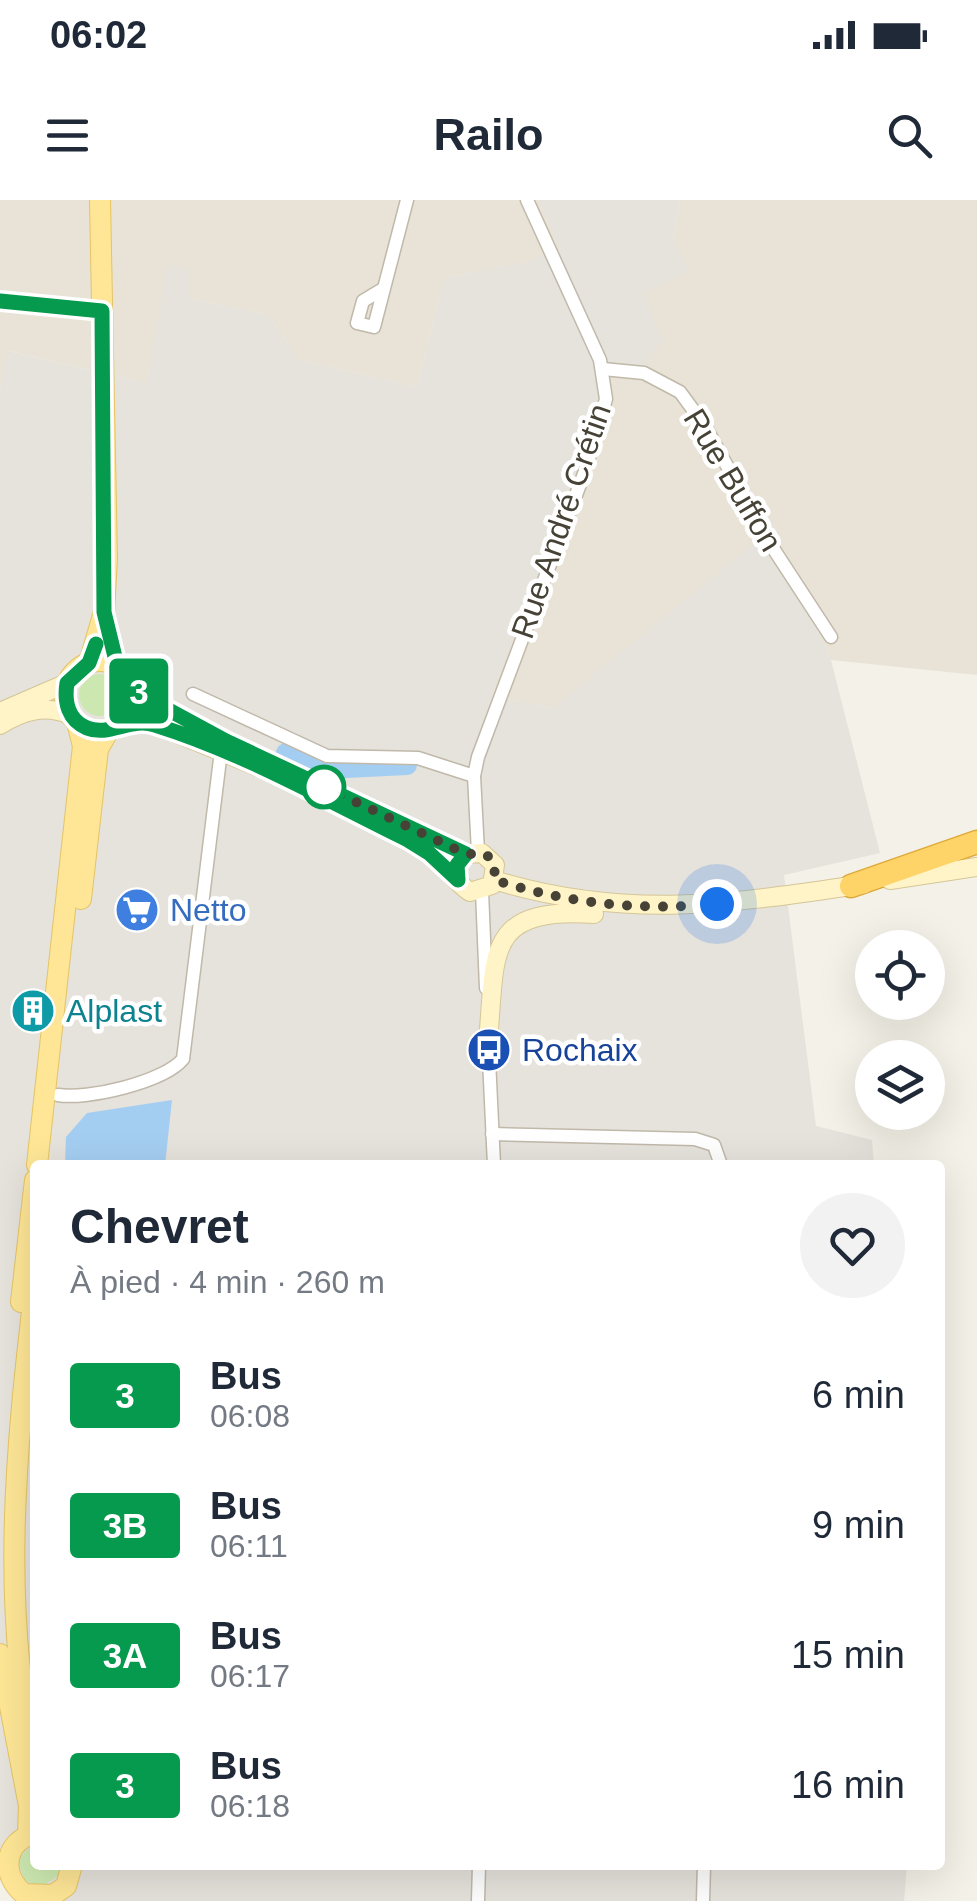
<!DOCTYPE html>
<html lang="fr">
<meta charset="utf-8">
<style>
:root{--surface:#fff;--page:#f2f2f3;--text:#1f2937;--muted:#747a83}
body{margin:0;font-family:Helvetica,sans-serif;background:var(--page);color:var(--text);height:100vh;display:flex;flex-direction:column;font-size:38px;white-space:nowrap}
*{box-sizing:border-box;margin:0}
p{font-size:32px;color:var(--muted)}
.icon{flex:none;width:55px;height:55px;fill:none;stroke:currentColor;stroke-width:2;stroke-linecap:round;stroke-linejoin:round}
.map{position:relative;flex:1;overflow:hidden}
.drawer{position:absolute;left:30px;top:960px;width:915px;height:710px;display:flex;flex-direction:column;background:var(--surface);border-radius:10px;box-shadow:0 10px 40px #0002}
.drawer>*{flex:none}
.badge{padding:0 20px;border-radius:8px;font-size:35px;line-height:65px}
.fabs{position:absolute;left:855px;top:730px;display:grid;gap:20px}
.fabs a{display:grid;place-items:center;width:90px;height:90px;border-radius:50%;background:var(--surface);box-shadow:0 10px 40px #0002;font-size:50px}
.you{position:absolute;width:50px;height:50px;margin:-25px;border:8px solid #fff;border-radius:50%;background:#1a73e8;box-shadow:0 0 0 15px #1a73e833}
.map>.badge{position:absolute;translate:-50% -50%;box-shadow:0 0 0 5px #fff}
.round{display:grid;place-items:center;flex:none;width:105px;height:105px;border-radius:52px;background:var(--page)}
.overview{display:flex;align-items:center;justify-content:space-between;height:170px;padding:0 40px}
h1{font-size:48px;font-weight:700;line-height:75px}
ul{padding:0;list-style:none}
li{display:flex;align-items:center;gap:30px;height:130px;padding:0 40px}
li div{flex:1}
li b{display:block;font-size:38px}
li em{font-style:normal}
li .badge{min-width:110px;font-weight:700;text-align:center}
.status{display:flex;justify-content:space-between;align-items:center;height:70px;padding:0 50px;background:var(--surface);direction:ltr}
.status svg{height:28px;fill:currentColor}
header{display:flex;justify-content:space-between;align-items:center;height:130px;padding:0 40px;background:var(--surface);font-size:45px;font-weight:700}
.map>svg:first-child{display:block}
</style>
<div class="status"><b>06:02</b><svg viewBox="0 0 49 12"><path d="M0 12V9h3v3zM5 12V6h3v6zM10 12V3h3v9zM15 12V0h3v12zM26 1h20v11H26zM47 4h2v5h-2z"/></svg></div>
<header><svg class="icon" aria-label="menu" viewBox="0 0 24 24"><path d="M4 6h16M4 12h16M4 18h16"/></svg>Railo<svg class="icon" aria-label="search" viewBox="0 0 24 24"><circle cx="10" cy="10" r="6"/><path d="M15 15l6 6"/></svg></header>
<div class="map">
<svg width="977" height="1701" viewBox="0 0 977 1701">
<rect width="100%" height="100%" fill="#f4f1e8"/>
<!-- residential -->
<g fill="#e8e3d6">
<path d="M0,0h538l23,48 -35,14 -82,16 -27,109 -118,-27 -31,-45 -79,-17 -21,-34 -21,119 -138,-32 -9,39z"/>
<path d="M680,0h297v475l-146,-15 -14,-31 -59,-88 -205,167 -62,-12 111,-313 17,-21 24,-70 30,-51z"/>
</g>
<!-- industrial -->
<path fill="#e6e2dc" d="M538,0h142l-7,41 16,31 -46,20 20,48 -21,27 -23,-5 -17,21 -28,98 -83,215 62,12 205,-168 59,89 14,31 49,193 -96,22 32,251 56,14 2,25h-839v700h872l-3,36h-876l-28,-36v-1475l8,-39 139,32 20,-119 23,5 -1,29 79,17 31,45 118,27 27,-109 82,-16 34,-14z"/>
<!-- green -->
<g fill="#cce8b0">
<circle cx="100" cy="495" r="21"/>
<path d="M35,1642v23h27l-4,11 -17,11 -16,-6 -8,-21z"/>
</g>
<!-- parking -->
<path fill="#e5e3e0" d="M35,1314v178l-14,-126 1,-50z"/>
<!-- water -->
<path fill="#a4cef1" d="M172,900l-7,65h-100l1,-28 21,-24z"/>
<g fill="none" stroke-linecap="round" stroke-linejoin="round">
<!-- river -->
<path stroke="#a4cef1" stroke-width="20" d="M286,553l40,16 81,-4"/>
<defs>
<g id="minor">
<path d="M383,89l-20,12 -6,22 17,4 33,-127"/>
<path d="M0,101l102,10"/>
<path d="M603,169l41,4 36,19 25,34 64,116 62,95"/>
<path d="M193,494l134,62 91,2 56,18"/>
<path d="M478,652l-4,-76 4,-19 107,-286 21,-72 -6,-39 -73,-160"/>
<path d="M482,691l4,97"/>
<path d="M488,838l6,127"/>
<path d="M58,895c29,5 106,-13 125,-36l38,-308"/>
<path d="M492,934l203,5 19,6 7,20"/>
<path d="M478,1701l1,-36"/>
<path d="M703,1701l1,-36"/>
</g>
<g id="secondary">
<path d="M134,484l9,12 97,52"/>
<path d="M0,512l67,-29"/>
<path d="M0,525c22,-14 45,-21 70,-10"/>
<path d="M119,526l28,-4 12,4c89,37 185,73 266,124 18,11 28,31 45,42l22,-7 3,-20 -13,-12 -16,1 -9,11 1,16"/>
<path d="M381,614l85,40"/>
<path d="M494,680c131,40 238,24 370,4"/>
<path d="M890,680l87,-13"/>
<path d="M488,842c8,-89 -4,-135 106,-128"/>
</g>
<g id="primary">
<circle cx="100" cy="496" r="35"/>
<path d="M89,463l15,-51 3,-53 -7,-359"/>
<path d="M81,699l17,-150 11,-19"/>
<path d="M37,965l46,-419 -6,-24"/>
<path d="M35,1086c-19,160 -35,319 0,478"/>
<path d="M21,1102l14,-122"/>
<path d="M0,1454l29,152 -1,29"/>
<path d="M35,1633c-31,9 -35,41 -11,61l29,1 13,-9 6,-21"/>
</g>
<path id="motorway" d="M851,686l126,-44"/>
</defs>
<!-- minor casing -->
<use href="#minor" stroke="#c0b9aa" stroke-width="15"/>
<!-- secondary casing -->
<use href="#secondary" stroke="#d4c698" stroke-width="20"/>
<!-- primary casing -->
<use href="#primary" stroke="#e4c465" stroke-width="22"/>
<!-- motorway casing -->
<use href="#motorway" stroke="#dea938" stroke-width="25"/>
<!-- minor -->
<use href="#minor" stroke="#fff" stroke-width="12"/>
<!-- secondary -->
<use href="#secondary" stroke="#fff4c7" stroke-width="18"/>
<!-- primary -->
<use href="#primary" stroke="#fee696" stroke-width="20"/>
<!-- motorway -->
<use href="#motorway" stroke="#fed469" stroke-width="22"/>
</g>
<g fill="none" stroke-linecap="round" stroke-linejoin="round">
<defs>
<path id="line" d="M0,101l102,10 2,301 13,53 26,31 83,45 240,113 -9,11 1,15 -29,-27 -21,-13c-82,-40 -166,-88 -253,-115 -24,-8 -46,12 -68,3 -19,-8 -23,-26 -20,-45l22,-20 7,-19"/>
</defs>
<!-- line casing -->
<use href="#line" stroke="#fff" stroke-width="22"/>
<!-- line -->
<use href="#line" stroke="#059a4d" stroke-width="15"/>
<!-- walk -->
<path stroke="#474236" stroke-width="10" stroke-dasharray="0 18" d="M324,587l142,67h20l9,11 -1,15 10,3c70,21 140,28 213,21"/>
</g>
<!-- icons -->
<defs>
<symbol id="supermarket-disc" viewBox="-11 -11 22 22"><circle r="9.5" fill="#3f7fe0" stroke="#fff"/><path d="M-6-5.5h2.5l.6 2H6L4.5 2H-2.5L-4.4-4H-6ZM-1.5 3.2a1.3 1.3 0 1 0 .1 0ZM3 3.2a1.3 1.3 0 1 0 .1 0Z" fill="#fff"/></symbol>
<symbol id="building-disc" viewBox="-11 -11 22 22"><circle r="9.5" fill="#0f9aa8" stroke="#fff"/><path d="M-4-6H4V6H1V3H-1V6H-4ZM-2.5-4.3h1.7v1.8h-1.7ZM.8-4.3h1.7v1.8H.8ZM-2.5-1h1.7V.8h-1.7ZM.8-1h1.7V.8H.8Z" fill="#fff"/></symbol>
<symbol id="bus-disc" viewBox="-11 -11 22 22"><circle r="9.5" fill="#1a4fb4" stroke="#fff"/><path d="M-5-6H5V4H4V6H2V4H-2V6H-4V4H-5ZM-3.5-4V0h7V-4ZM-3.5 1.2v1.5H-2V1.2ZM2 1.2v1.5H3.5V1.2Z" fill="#fff"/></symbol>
</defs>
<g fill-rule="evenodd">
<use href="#supermarket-disc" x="112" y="685" width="50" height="50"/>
<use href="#building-disc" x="8" y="786" width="50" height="50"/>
<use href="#bus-disc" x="464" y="825" width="50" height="50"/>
</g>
<!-- markers -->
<circle fill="#fff" stroke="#059a4d" stroke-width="5" cx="324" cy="587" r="20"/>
<g text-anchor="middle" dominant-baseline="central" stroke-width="9" stroke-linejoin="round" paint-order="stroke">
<!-- street labels -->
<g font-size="32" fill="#474236" stroke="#fff">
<text transform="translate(733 280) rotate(59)">Rue Buffon</text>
<text transform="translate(561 321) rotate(-71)">Rue André Crétin</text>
</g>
<!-- shop labels -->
<g font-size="32" fill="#366cbe" stroke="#fff" text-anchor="start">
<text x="170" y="710">Netto</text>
</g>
<!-- culture labels -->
<g font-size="32" fill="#0d838f" stroke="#fff" text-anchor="start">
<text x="66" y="811">Alplast</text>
</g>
<!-- transit labels -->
<g font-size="32" fill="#164399" stroke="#fff" text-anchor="start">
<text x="522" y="850">Rochaix</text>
</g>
</g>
</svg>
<div class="fabs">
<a><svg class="icon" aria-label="locate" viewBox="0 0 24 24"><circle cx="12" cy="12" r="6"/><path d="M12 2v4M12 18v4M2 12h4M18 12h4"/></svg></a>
<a><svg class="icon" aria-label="layers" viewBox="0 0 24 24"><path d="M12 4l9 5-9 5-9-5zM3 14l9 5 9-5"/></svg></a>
</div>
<div class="you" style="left:717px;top:704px"></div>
<b class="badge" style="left:139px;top:491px;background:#059a4d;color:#fff">3</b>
<section class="drawer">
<div class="overview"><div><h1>Chevret</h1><p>À pied · 4 min · 260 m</p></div><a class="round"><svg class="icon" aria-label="heart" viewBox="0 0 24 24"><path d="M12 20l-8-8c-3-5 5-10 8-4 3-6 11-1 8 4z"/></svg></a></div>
<ul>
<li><span class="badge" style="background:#059a4d;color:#fff">3</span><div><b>Bus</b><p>06:08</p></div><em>6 min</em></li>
<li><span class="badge" style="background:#059a4d;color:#fff">3B</span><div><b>Bus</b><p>06:11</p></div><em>9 min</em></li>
<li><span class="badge" style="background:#059a4d;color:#fff">3A</span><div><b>Bus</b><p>06:17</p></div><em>15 min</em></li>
<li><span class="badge" style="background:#059a4d;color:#fff">3</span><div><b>Bus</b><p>06:18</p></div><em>16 min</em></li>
</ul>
</section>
</div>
